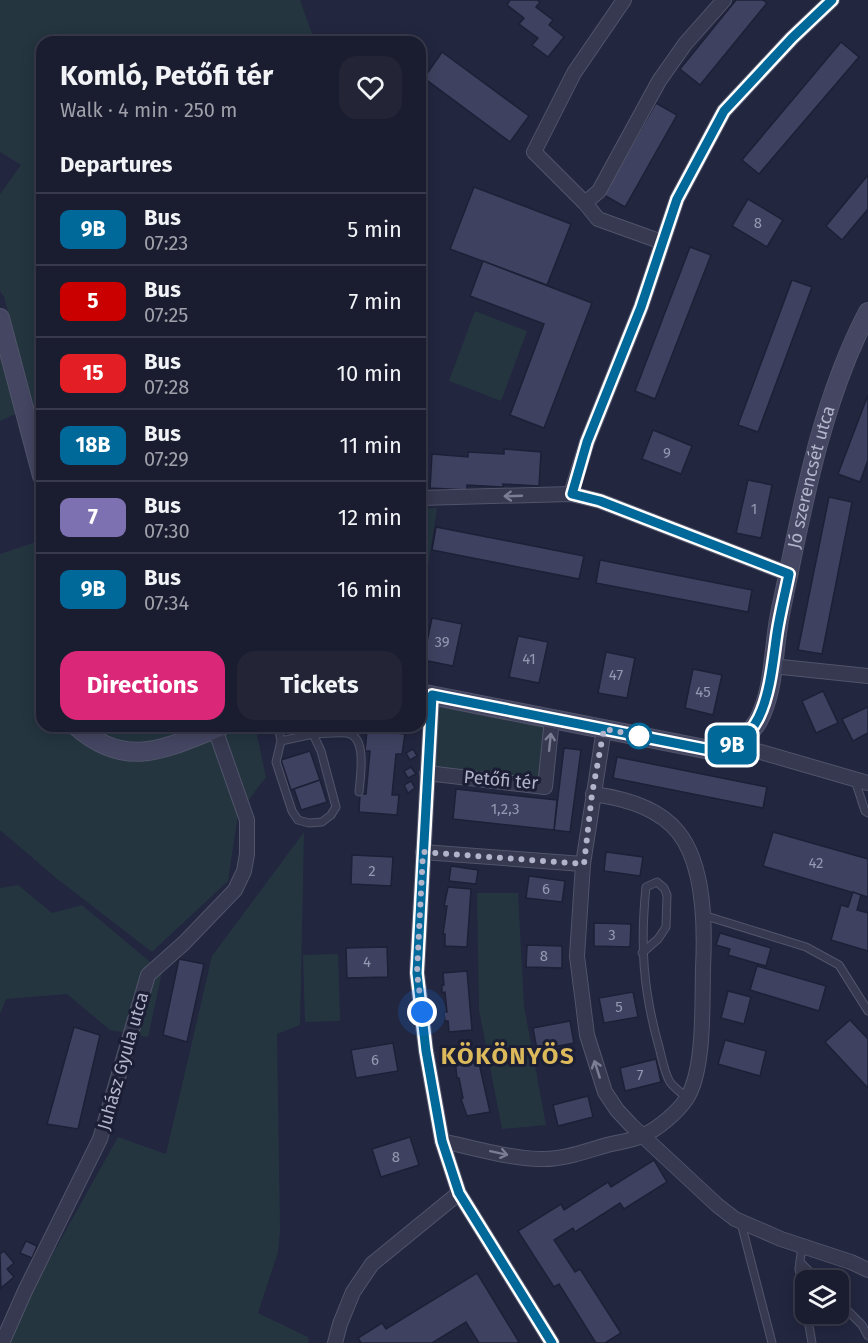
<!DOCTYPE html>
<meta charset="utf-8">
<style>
:root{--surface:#1a1c2f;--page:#232537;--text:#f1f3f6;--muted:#9fa1aa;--line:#383a4b;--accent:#db2777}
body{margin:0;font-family:"Fira Sans",sans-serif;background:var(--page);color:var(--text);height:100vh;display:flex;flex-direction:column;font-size:22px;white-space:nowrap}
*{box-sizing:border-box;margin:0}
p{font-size:20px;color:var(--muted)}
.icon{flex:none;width:33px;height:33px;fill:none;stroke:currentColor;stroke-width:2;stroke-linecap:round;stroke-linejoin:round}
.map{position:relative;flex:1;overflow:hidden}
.side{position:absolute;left:36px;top:36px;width:390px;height:696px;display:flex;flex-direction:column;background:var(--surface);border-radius:18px;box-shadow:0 3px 15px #0003,0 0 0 2px var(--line)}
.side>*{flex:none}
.badge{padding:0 12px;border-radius:9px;font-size:21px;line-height:39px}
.tools{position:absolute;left:795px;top:1270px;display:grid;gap:12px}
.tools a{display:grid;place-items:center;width:54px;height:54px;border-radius:12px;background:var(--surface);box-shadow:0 3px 15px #0003,0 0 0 2px var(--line);font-size:30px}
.you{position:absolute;width:30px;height:30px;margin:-15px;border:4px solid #fff;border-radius:50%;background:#1a73e8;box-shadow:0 0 0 9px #1a73e833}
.map>.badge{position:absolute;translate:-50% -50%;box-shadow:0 0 0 3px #fff}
h2{padding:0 24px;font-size:22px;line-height:54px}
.round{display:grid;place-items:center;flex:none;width:63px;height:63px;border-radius:18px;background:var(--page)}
.summary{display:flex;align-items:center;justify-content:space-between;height:102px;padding:0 24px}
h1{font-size:28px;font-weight:700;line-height:45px}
.cta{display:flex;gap:12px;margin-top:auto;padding:12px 24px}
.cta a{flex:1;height:69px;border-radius:18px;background:var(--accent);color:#fff;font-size:24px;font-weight:700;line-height:69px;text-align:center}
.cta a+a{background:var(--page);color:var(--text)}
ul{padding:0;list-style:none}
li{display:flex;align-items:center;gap:18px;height:72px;padding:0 24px;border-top:2px solid var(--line)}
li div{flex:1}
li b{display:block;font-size:22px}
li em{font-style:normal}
li .badge{min-width:66px;font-weight:700;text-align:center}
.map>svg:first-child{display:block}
</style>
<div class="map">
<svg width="868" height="1343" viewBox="0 0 868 1343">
<rect width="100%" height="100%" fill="#22263f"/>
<!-- green -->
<g fill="#243540">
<path d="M0,0h300l15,42h-273v397l-38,-142 -4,-6v-97l21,-29 -21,-13z"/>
<path d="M420,119h1l1,186h-2z"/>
<path d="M475,311l52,20 -26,70 -52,-20z"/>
<path d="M0,336l25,74 -25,11z"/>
<path d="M437,508l-17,109v-108z"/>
<path d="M42,540v186h213l11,51 -28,37 -10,67 -76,71 -96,-74 -56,-48v-276z"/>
<path d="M432,695l120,24 -7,68 -118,-14z"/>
<path d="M304,832l-4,193 -23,9 3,197 -2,21 -20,61 50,24 1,6h-306l115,-206 48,17 46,-198z"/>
<path d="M18,885l34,28 30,-8 80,67 -14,65 -38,-7 -43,-36 -61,5 -6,15v-126z"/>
<path d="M477,893h41l6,113 22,119 -44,4 -23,-119z"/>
<path d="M338,954l2,67 -35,1 -2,-67z"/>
</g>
<!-- building -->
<g fill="#3e4260" stroke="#1d2036" stroke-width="1.5">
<path d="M510,0h27l3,2 -4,5 17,13 -4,5 15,12 -16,20 -16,-12 6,-7 -19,-14 5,-6 -17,-13z"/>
<path d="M736,0h27l4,3 -67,82 -20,-16z"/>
<path d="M841,42l18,15 -100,117 -17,-14z"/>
<path d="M442,52l87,64 -19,26 -86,-64z"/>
<path d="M656,103l21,12 -52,92 -21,-12z"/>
<path d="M868,175v34l-26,31 -16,-14z"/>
<path d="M474,187l97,37 -24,61 -97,-36z"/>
<path d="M748,199l35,21 -16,27 -35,-21z"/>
<path d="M690,247l21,8 -56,144 -20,-8z"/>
<path d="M483,261l109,42 -48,125 -34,-13 34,-91 -74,-28z"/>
<path d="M792,280l20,7 -54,145 -20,-7z"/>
<path d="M868,395v65l-8,22 -22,-8z"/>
<path d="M653,430l39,16 -11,28 -39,-15z"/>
<path d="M504,449l37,3 -2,34 -36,-2v3l-36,-2v5l-37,-2 2,-34 36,3v-5l36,2z"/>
<path d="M748,480l24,5 -11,53 -25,-5z"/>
<path d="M829,497l23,5 -30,152 -24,-4z"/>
<path d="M436,527l148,29 -5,23 -147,-29z"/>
<path d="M600,560l152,30 -4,22 -152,-29z"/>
<path d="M432,618l30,6 -9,42 -30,-6z"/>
<path d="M518,636l30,6 -9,41 -30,-6z"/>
<path d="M606,652l29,6 -8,40 -29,-5z"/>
<path d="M693,669l29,6 -9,40 -28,-7z"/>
<path d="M823,691l15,32 -22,10 -14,-32z"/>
<path d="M868,707v26l-15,8 -11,-22z"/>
<path d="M367,730l38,4 -3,20h-6l-4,41h7l-2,20 -38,-3 1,-18h6l4,-43h-5z"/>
<path d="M564,748l17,2 -11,82 -16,-2z"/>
<path d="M413,749l4,7 -7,4 -4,-7z"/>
<path d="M310,751l10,29 -29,10 -10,-30z"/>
<path d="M617,757l150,30 -4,21 -150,-30z"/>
<path d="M411,767l5,7 -8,4 -4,-7z"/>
<path d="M320,780l7,22 -26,8 -7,-21z"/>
<path d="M411,781l4,7 -7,5 -4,-8z"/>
<path d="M456,789l101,11 -3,30 -101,-11z"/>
<path d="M773,832l95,27v38l-105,-31z"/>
<path d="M606,852l37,5 -3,19 -36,-5z"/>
<path d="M352,855l41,2 -2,29 -40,-2z"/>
<path d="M451,866l27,4 -2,14 -27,-3z"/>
<path d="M529,876l36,5 -3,21 -36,-4z"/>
<path d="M448,887l23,2 -4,58 -22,-1v-12h-2l4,-28h-3z"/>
<path d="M853,892l8,3 -4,15 11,3v38l-37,-11 10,-35 7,2z"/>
<path d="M594,923l37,1 -1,23 -36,-1z"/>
<path d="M720,933l51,15 -5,18 -38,-11 2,-6 -14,-4z"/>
<path d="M527,945l35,1v22l-36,-1z"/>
<path d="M387,947l1,30 -41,1 -1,-30z"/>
<path d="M179,959l25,5 -17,78 -24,-7z"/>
<path d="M757,966l69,20 -7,25 -69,-21z"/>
<path d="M467,971l5,59 -23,2 -1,-11h-3l-1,-9h3l-2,-20 -3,1v-8h2l-1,-12z"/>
<path d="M728,991l23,6 -7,27 -23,-6z"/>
<path d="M633,992l5,25 -34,6 -5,-25z"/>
<path d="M850,1020l18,19v49l-43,-46z"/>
<path d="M570,1021l4,22 -37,7 -4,-22z"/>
<path d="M74,1027l26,8 -22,94 -31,-5z"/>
<path d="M725,1040l41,11 -6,25 -42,-12z"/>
<path d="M393,1043l5,28 -42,7 -5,-28z"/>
<path d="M477,1054l13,58 -23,4 -6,-17 2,-1 -4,-20h-2l-2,-19z"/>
<path d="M656,1059l5,23 -36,9 -5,-23z"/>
<path d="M588,1096l5,21 -35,9 -5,-21z"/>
<path d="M410,1137l9,28 -38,12 -9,-28z"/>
<path d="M654,1160l13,22 -43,27 -4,-6 -45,29 -2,-4 -19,12 21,32 5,-3 41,64 -16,10h-9l-37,-59 -5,3 -36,-56 43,-27 3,6 44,-28 3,5z"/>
<path d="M26,1241l11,5 -5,12 -12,-5z"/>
<path d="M4,1251l10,12 -7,6 7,8 -13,11 -1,-34z"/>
<path d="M477,1273l42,69 -2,1h-38l-13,-21 -34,21h-71l-3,-5 24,-15 4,6z"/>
</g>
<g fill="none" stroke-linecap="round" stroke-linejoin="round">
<defs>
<g id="lane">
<path d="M278,726l3,15 -5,21 16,49 6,9 11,3 13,-1 9,-7 5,-8 -15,-56 -8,-17 -32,7"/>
<path d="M313,734c11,0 23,-2 33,-1 22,2 14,44 13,59"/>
<path d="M855,780l10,31 3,2"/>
<path d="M703,915l103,32 33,18 29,46"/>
<path d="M642,953l16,-14 8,-12 1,-32 -3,-7 -7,-6 -11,5c-6,58 -3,103 13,160 3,11 5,25 11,35 4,6 12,11 17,16"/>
<path d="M741,1223l31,120"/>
<path d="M802,1246l-3,23 7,37"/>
<path d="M800,1262l19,19"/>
<path d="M838,1301l24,24 6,11"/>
<path d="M807,1314l5,29"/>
</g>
<g id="street">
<path d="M624,0l-50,73 -40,79 51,51 13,16 64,23"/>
<path d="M585,203l14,-12 60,-110 26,-37 39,-44"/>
<path d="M571,494l16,-52 54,-135 36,-108 24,-45 23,-43 68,-73 40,-38"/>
<path d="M420,498l151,-4 29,7 189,73"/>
<path d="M772,666l96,10"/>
<path d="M432,695l-15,278 9,78 16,90 17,52 93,150"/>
<path d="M604,729l-21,135 -6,92 10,79 18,57 12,18 14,15 86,80 18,14 46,20 70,23 17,8"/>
<path d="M733,744l135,39"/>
<path d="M427,773l118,14 7,-68"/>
<path d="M423,852l160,12"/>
<path d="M442,1141c32,7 65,17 98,18 23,1 46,-8 67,-14 11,-3 24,-4 35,-9 16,-7 36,-24 45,-38 18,-29 15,-95 16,-130 2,-41 2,-103 -25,-136 -20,-25 -55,-34 -85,-38"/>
<path d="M2,1343l23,-52 75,-152 48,-164 36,-32 51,-53 9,-19 3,-17v-34l-32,-91"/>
<path d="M335,1343l5,-19 13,-32 19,-28 87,-71"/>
</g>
<g id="secondary">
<path d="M0,318l42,158"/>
<path id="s1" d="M420,693l285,56c22,2 41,-8 53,-28 17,-31 15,-73 22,-107 22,-103 39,-208 88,-302"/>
<path d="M76,726c51,45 90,22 146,0"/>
</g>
</defs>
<!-- lane casing -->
<use href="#lane" stroke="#51546a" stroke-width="9"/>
<!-- street casing -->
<use href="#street" stroke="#51546a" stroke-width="16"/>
<!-- secondary casing -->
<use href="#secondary" stroke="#51546a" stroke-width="20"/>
<!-- lane -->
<use href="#lane" stroke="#36394f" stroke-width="7"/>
<!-- street -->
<use href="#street" stroke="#36394f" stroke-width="14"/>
<!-- secondary -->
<use href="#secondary" stroke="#444662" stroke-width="18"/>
</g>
<!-- one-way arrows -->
<defs><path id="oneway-shaft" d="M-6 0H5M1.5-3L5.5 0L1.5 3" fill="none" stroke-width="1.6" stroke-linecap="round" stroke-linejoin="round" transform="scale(1.5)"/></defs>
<g stroke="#7a7d93">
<use href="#oneway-shaft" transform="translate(513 496) rotate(178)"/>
<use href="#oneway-shaft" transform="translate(550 742) rotate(-84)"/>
<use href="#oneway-shaft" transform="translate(597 1069) rotate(-108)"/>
<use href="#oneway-shaft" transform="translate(499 1153) rotate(12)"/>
</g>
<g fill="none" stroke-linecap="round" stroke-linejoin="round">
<defs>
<path id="line" d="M552,1343l-93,-150 -17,-52 -16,-90 -9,-78 15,-278 273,54c63,4 65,-70 72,-116 3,-20 8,-39 12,-59l-189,-73 -28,-7 15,-52 54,-135 36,-108 47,-88 68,-73 40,-38"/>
</defs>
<!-- line casing -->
<use href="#line" stroke="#fff" stroke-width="14"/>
<!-- line -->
<use href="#line" stroke="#01689a" stroke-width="9"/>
<!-- walk -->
<path stroke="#b2b4ca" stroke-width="6" stroke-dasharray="0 10.8" d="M422,1012l-5,-39 6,-121 161,12 8,-70 12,-65 37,7h-2"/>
</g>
<!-- markers -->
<circle fill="#fff" stroke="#01689a" stroke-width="3" cx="639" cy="736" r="12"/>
<g text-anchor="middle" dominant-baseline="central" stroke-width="6" stroke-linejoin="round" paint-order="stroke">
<!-- number labels -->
<g font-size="15" fill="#9598b0">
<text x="758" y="223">8</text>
<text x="667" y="453">9</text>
<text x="754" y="509">1</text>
<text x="442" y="642">39</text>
<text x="529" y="659">41</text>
<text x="616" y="675">47</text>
<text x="703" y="692">45</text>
<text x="505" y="809">1,2,3</text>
<text x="816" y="863">42</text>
<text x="372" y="871">2</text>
<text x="546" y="889">6</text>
<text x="612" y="935">3</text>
<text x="544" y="956">8</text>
<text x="367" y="962">4</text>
<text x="619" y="1007">5</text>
<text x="375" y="1060">6</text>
<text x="640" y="1075">7</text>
<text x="396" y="1157">8</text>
</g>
<!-- street labels -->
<g font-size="18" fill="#b2b4ca" stroke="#1b1e34">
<text stroke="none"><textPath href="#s1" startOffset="604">Jó szerencsét utca</textPath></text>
<text transform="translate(501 780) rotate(5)">Petőfi tér</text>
<text transform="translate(123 1061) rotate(-74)">Juhász Gyula utca</text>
</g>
<!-- district labels -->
<g font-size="24" font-weight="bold" letter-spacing="1.5" fill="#dcba5b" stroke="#1b1e34">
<text x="508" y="1056">KÖKÖNYÖS</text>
</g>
</g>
</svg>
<div class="tools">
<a><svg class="icon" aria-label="layers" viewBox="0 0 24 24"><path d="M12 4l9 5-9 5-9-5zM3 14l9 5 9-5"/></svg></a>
</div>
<div class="you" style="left:422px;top:1012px"></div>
<b class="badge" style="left:732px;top:745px;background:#01689a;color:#fff">9B</b>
<section class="side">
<div class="summary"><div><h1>Komló, Petőfi tér</h1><p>Walk · 4 min · 250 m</p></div><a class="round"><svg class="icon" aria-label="heart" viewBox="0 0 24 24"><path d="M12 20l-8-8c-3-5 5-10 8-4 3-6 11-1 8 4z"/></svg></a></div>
<h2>Departures</h2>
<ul>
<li><span class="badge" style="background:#01689a;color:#fff">9B</span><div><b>Bus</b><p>07:23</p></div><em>5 min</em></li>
<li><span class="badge" style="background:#ca0000;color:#fff">5</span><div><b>Bus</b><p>07:25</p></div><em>7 min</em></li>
<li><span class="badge" style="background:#e31e24;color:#fff">15</span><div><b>Bus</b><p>07:28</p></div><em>10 min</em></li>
<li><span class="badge" style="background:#01689a;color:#fff">18B</span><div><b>Bus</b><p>07:29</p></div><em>11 min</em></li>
<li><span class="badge" style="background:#7e71b1;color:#fff">7</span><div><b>Bus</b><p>07:30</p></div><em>12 min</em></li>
<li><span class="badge" style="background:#01689a;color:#fff">9B</span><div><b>Bus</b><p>07:34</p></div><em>16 min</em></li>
</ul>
<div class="cta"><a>Directions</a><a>Tickets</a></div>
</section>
</div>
